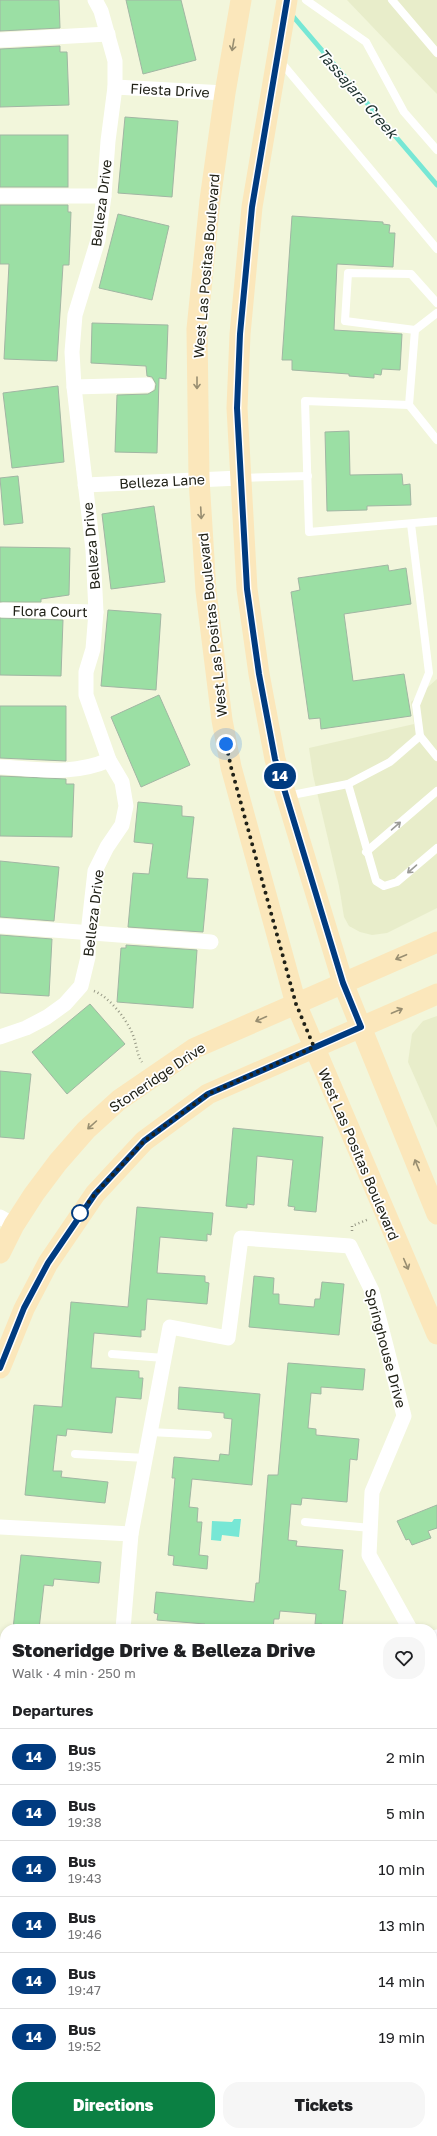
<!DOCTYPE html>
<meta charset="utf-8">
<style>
:root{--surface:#fff;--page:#f6f6f6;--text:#202124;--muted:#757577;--line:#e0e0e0;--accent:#0b8043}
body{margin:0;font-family:"Golos Text",sans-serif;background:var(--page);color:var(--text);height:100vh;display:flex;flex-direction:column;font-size:15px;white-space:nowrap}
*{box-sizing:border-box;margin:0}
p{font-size:13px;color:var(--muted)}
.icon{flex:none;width:22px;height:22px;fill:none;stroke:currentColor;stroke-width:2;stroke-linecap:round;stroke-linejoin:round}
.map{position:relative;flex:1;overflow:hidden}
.sheet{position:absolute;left:0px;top:1624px;width:437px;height:512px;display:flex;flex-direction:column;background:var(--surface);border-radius:16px 16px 0 0;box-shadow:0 2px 6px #0003}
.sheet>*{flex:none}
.badge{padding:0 8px;border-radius:13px;font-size:14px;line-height:26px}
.you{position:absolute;width:20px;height:20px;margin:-10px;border:3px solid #fff;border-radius:50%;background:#1a73e8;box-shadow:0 0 0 6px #1a73e833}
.map>.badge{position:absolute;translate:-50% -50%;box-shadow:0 0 0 2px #fff}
h2{padding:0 12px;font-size:15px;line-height:36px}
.round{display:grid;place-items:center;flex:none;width:42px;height:42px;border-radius:16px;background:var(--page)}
.head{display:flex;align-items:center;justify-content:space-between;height:68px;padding:0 12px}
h1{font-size:19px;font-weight:800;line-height:30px}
.primary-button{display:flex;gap:8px;margin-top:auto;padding:8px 12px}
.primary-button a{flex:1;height:46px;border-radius:16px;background:var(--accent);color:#fff;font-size:16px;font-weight:800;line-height:46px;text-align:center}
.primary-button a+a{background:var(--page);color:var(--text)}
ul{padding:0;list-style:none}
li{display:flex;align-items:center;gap:12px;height:56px;padding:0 12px;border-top:1px solid var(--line)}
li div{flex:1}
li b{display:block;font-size:15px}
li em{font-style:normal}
li .badge{min-width:44px;font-weight:700;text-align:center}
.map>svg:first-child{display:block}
</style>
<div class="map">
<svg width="437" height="2136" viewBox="0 0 437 2136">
<rect width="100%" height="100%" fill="#f2f6db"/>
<!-- built -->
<g fill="#e8edca">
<path d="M347,0h90v94l-5,-5z"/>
<path d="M437,679v229l-50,25 -15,2 -12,-3 -11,-6 -5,-9 -5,-31 -26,-111 -4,-27 105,-24 -3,-22z"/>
<path d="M437,1016v112l-29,-66 4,-28 11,-13z"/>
</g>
<!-- water -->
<path fill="#77e7d5" d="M234,1519h7l-2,18 -17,-2 -1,6 -10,-1 1,-19 20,1z"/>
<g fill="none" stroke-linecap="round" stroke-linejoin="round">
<!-- stream -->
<path stroke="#77e7d5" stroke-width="5" d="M291,14l146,171"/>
</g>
<!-- building -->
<g fill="#9bdfa4" stroke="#a1b6a3">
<path d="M0,0h59l1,28 -60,3z"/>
<path d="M126,0h55l15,60 -53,14z"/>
<path d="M60,46v6h7l2,53 -69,2v-58z"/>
<path d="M125,117l53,4 -6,76 -54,-4z"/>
<rect x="0" y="135" width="68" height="52"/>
<path d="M0,205h68v7h3l-2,53h-6l-6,96 -53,-2 5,-95h-9z"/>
<path d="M118,214l51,12 -17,74 -53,-12z"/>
<path d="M292,216l91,6v2l7,1 -1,8h6l-2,34 -56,-3 -3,66 68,4 -2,36 -18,-1 -1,6 -7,-1v4l-25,-2v-2l-57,-4v-10h-10z"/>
<path d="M92,323l76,2 -2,54 -7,-1 -2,75 -42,-1 2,-57 31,-1 7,-4 1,-6 -4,-7 -5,-1 -1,-10 -55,-3z"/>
<path d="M58,386l6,76 -52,6 -9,-75z"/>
<path d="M349,431l1,44 52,-1 1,11 7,-1 1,21 -44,1v4l-40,1 -2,-79z"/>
<path d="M18,476l5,47 -19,2 -4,-47z"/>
<path d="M154,506l11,76 -54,7 -9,-75z"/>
<path d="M0,547l70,1 -1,47 -28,4v3h-41z"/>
<path d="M388,565l1,6 17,-3 5,36 -67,10 9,67 51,-7 7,42 -90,13 -1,-11 -11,1 -18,-127 9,-2 -2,-12z"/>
<path d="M108,610l53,4 -5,76 -55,-4z"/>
<path d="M0,618l63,2 -2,56 -61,-1z"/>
<path d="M159,695l31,70 -49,22 -30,-70z"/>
<path d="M0,706h66v55l-66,-3z"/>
<path d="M0,776l66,3v5h8l-2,53 -72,-1z"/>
<path d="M138,802l44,4v10l12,1 -7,61 21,1 -5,53 -75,-5 5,-54 16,1 4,-30 -19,-2z"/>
<path d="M0,861l59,6 -5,54 -54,-4z"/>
<path d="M0,935l52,4 -3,57 -49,-3z"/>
<path d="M126,945l71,5 -4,58 -76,-6 4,-54h5z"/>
<path d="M90,1004l35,40 -58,50 -35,-42z"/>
<path d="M0,1071l31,3 -7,65 -24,-2z"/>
<path d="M233,1128l90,9 -7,75 -22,-2 1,-3 -7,-1 5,-46 -36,-4 -3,49 -7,-1v4l-21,-2z"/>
<path d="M137,1207l76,6 -2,22 -4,-1v7l-47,-4 -3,36 48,3v6l4,1 -2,21 -60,-5 -2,31h-4v7l-47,-4 -3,35 48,3v7h4l-2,21 -25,-2 -4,36 -45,-4 -1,7 -9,-1 -4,36h9l-1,6 47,5 -3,21 -80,-8 9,-90 28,2 9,-105 57,5z"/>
<path d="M254,1276l20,2 -1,16h6v10l35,3 1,-8h5l2,-17 22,2 -5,51 -90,-8z"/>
<path d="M288,1363l77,6 -2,21 -42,-3v7l-10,-1 -3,35 8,1v6l43,4 -2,21 -7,-1 -3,43 -45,-4 -1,7 -10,-1 -3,36 9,1 -1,5 47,4 -4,40 7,1 -4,38h-21l1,-5h-7l1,-10 -36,-3 -1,8h-5l-1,10h-68v-5l-48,-4 1,-6 -4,-1 2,-21 98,10 2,-19h3l9,-108h10z"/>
<path d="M179,1387l81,7 -8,91 -60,-6 -3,28 9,1 -1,14h5l-3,33 9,1 -1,13 -34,-4 1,-9 -6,-1 7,-77h-3l2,-21 45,4 1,-7 9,1 3,-36 -8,-1v-5l-46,-4z"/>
<path d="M437,1505v23l-9,3 3,7 -19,7 -3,-6 -3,1 -9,-19z"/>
<path d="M21,1555l80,7 -2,21 -45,-4 -1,7 -9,-1 -5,44h-26z"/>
</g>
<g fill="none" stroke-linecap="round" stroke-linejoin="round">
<!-- path -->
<g stroke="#969885" stroke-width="2.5" stroke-dasharray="1 3" stroke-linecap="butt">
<path d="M94,991c16,6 35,31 40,47 3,9 3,17 8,24"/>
<path d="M352,1231v-5l17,-7"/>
<path d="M432,1763l5,-2"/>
<path d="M432,1910l5,-1"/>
<path d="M0,1947l5,-2"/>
<path d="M432,2032l5,-1"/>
<path d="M0,2055l5,-6"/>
<path d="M0,2061l5,1"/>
<path d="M303,2136l1,-5"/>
</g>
<!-- service -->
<g stroke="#fff" stroke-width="8">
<path d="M306,0l60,42 38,70 33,38"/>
<path d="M392,0l45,53"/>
<path d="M280,61l157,188"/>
<path d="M437,313l-22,17 -6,75 28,35"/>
<path d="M415,330l-70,-9 3,-48 63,1 26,29"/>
<path d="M409,405l-104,-4 4,131 128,-11"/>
<path d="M240,478l68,-2"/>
<path d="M420,736l17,21"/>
<path d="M348,784l28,97 8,5 13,-4 40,-34"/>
<path d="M287,796l61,-12 42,-22 30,-26 -4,-31 13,-32 -18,-149"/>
<path d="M366,852l71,-61"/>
<path d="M112,1354l52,4"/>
<path d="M150,1432l58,3"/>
<path d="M75,1454l70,4"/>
<path d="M305,1522l66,6"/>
</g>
<!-- minor -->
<g stroke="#fff" stroke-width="15">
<path d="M0,40l108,-6"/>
<path d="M115,87l110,6"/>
<path d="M0,196h104"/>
<path d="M74,387l73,-2"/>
<path d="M85,485l155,-7"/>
<path d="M3,610l93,2"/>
<path d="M0,767c39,2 72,9 109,-7"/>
<path d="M0,926l211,16"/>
<path d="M0,1037l26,-9 21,-11 18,-13 16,-18 7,-29v-24l7,-62 12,-24 15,-22 4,-19 -4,-24 -13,-22 -23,-65v-23l7,-23 3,-37 -3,-62 -19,-163 -2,-35 3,-37 23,-75 6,-44 4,-55 7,-54v-26l-14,-50 -6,-11"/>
<path d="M0,1217l14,8"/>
<path d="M0,1527l131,7"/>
<path d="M123,1629l8,-95 39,-207 58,11 13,-100 109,8 22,45 32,125 -32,76 -3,63 41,74"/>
<path d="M432,1640l5,-3"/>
<path d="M432,1790l5,-2"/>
<path d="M0,1826l5,-2"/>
<path d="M432,1979l5,2"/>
<path d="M0,1985l5,-2"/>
<path d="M432,2103h5"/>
<path d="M0,2126h5"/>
<path d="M48,2131l21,5"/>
<path d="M138,2131l1,5"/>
<path d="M156,2136l4,-5"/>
</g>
<!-- secondary -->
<g stroke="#fbe7bb" stroke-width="21">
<path d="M241,0l-16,93 -15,107 -13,129 2,150 7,112 16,129 9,47 65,237 141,330"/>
<path d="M287,0l-35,207 -12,127 -3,74 10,181 12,85 16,85 68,224 94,231"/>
<path d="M0,1253l14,-28 20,-31 24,-32 28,-32 33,-30 76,-52 242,-106"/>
<path d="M0,1368l24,-59 24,-46 47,-69 49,-53 64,-47 229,-100"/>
</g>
</g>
<!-- one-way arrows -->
<defs><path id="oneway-shaft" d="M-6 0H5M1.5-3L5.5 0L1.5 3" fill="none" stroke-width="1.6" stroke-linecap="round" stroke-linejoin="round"/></defs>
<g stroke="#988e71">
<use href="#oneway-shaft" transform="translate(233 45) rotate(100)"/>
<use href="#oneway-shaft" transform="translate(197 383) rotate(90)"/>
<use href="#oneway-shaft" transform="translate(201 513) rotate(87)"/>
<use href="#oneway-shaft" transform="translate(401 957) rotate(157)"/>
<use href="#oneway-shaft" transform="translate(397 1011) rotate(-23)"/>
<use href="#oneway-shaft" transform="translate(261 1019) rotate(156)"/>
<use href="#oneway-shaft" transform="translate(92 1125) rotate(138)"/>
<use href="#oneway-shaft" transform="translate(417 1165) rotate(-112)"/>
<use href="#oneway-shaft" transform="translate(406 1264) rotate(67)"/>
</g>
<g stroke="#9b9b97">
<use href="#oneway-shaft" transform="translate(396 826) rotate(-41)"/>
<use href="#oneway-shaft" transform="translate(412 869) rotate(139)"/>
</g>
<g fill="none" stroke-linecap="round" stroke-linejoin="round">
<defs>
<path id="line" d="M0,1368l24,-60 24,-45 47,-69 49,-53 64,-47 153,-67 -18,-44 -68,-224 -16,-85 -12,-85 -10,-181 3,-74 12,-127 35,-207"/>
</defs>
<!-- line casing -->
<use href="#line" stroke="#fff" stroke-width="9"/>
<!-- line -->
<use href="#line" stroke="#003b80" stroke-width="6"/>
<!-- walk -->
<path stroke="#202117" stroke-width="4" stroke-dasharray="0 7.2" d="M80,1213l15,-19 49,-53 64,-47 106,-47 -18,-43 -65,-237 -5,-23"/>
</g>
<!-- markers -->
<circle fill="#fff" stroke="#003b80" stroke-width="2" cx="80" cy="1213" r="8"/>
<g text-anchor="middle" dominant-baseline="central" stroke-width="3.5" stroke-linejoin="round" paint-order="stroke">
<!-- street labels -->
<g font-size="14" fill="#202117" stroke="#fff">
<text transform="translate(170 90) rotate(3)">Fiesta Drive</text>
<text transform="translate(101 203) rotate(-83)">Belleza Drive</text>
<text transform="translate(206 266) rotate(-85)">West Las Positas Boulevard</text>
<text transform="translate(162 481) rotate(-3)">Belleza Lane</text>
<text transform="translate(91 546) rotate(-95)">Belleza Drive</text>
<text transform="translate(50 611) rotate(1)">Flora Court</text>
<text transform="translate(212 625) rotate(-96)">West Las Positas Boulevard</text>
<text transform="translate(93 913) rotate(-83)">Belleza Drive</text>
<text transform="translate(157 1077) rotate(-34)">Stoneridge Drive</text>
<text transform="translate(359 1154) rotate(67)">West Las Positas Boulevard</text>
<text transform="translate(386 1348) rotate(75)">Springhouse Drive</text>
</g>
<!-- water labels -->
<g font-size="15" font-style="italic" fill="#1c302d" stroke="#fff">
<text transform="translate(358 93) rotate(49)">Tassajara Creek</text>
</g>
</g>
</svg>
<div class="you" style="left:226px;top:744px"></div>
<b class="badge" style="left:280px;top:776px;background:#003b80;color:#fff">14</b>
<section class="sheet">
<div class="head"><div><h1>Stoneridge Drive &amp; Belleza Drive</h1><p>Walk · 4 min · 250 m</p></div><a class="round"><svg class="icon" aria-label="heart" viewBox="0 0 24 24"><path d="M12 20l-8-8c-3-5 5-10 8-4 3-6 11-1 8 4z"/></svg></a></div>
<h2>Departures</h2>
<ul>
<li><span class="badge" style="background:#003b80;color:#fff">14</span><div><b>Bus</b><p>19:35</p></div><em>2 min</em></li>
<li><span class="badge" style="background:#003b80;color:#fff">14</span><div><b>Bus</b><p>19:38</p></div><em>5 min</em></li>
<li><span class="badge" style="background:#003b80;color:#fff">14</span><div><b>Bus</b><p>19:43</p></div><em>10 min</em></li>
<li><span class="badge" style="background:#003b80;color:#fff">14</span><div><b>Bus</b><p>19:46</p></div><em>13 min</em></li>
<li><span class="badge" style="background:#003b80;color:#fff">14</span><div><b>Bus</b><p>19:47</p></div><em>14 min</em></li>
<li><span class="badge" style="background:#003b80;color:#fff">14</span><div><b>Bus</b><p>19:52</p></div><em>19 min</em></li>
</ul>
<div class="primary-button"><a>Directions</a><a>Tickets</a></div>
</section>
</div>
